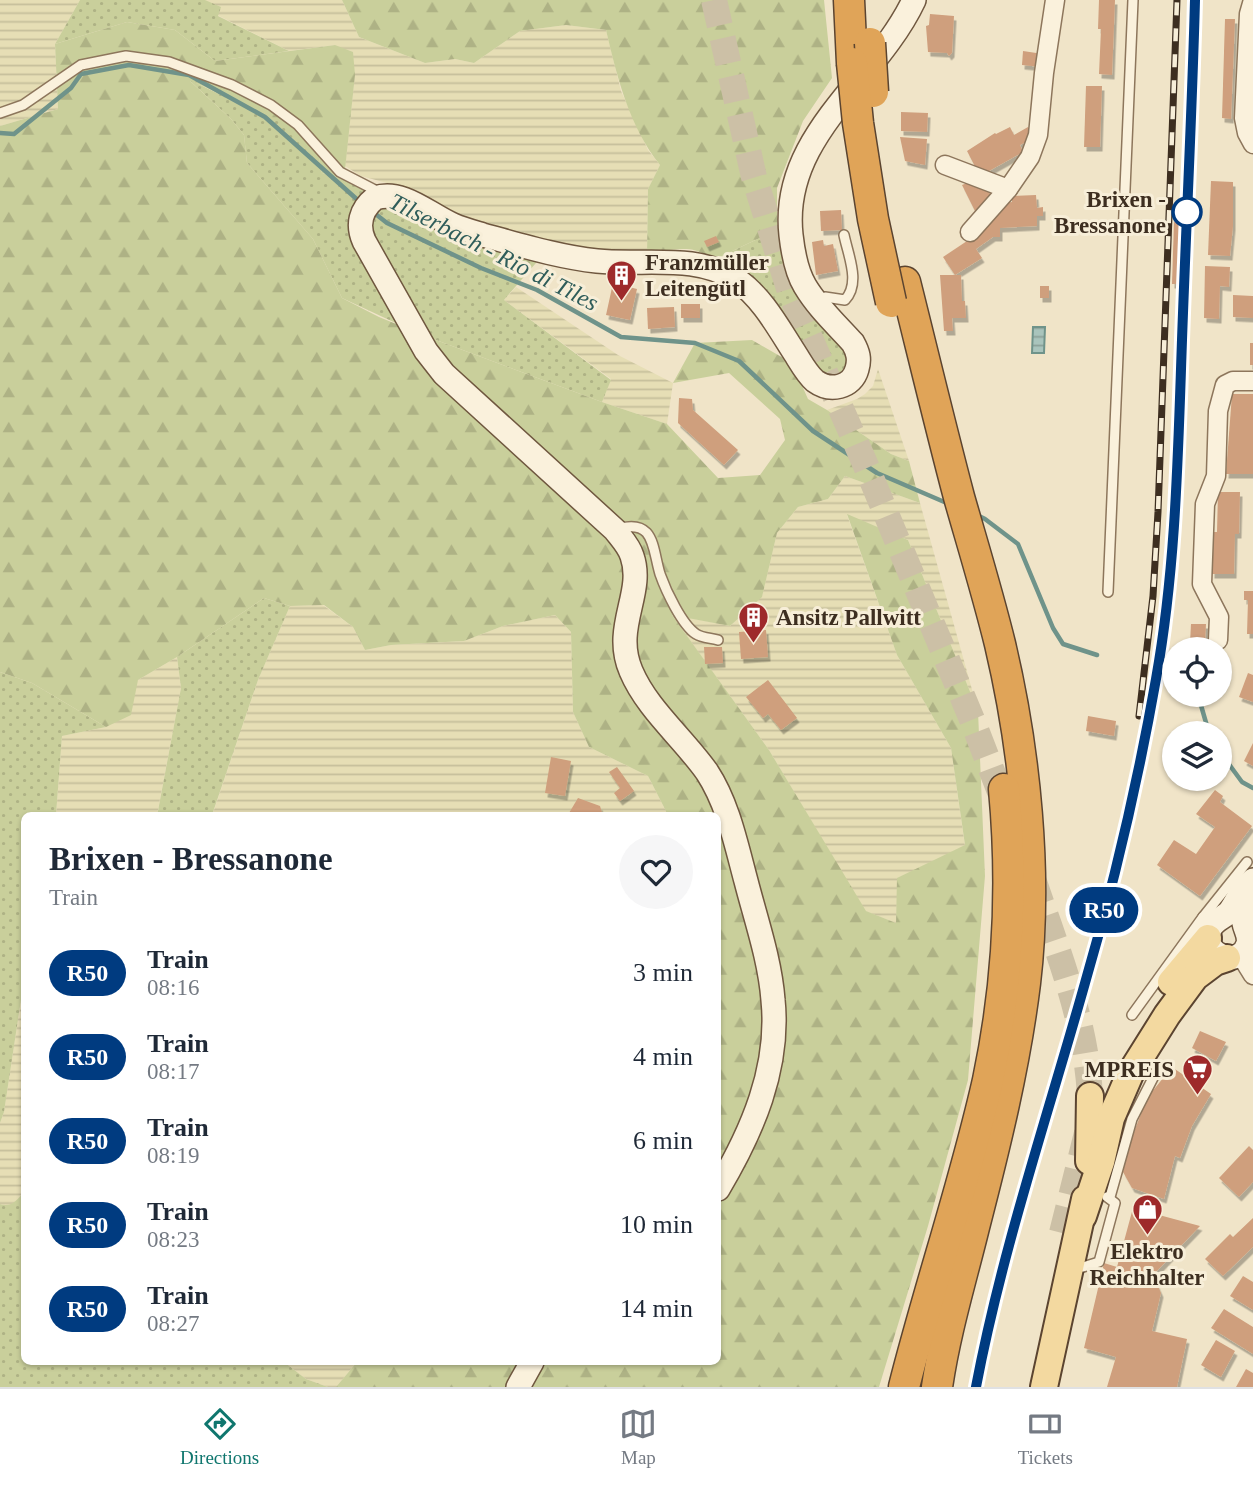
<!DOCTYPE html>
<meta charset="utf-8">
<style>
:root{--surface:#fff;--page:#f6f6f7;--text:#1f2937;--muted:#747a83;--line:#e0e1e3;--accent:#0f766e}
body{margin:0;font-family:Georgia,serif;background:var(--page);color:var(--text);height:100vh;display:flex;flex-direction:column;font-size:26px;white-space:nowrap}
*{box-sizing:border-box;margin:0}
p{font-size:23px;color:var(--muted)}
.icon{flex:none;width:38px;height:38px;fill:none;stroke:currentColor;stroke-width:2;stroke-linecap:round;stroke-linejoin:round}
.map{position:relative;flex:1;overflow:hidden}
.sheet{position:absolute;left:21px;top:812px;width:700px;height:553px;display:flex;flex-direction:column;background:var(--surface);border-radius:10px;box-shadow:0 2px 5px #0004}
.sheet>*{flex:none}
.badge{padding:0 14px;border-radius:23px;font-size:24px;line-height:46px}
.fabs{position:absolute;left:1162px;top:637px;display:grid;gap:14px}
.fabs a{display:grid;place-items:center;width:70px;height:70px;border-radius:50%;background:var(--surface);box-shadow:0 2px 5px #0004;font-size:35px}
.map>.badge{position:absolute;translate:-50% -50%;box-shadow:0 0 0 4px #fff}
.round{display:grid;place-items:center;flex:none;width:74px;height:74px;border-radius:37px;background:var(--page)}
.headline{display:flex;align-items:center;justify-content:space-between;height:119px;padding:0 28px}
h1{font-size:33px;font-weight:700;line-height:52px}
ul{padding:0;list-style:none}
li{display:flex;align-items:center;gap:21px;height:84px;padding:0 28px}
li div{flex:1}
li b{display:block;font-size:26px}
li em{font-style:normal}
li .badge{min-width:77px;font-weight:700;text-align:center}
.tab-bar{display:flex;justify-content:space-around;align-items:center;height:98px;border-top:2px solid var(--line);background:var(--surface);font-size:19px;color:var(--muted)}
.tab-bar a{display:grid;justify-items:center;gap:4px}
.tab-bar .on{color:var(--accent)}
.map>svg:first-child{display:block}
</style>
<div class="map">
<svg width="1253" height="1387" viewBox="0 0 1253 1387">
<defs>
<pattern id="farmland-rules" width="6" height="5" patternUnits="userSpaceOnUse" patternTransform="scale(1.75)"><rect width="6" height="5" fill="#e6deb5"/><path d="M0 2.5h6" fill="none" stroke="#c6bf9b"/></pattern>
<pattern id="grass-dots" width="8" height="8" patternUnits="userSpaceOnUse" patternTransform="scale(1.75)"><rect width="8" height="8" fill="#c9cf9b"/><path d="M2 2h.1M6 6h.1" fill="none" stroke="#aeb285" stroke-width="1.8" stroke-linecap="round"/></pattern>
<pattern id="forest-firs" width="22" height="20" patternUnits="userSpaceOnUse" patternTransform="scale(1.75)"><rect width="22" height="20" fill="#c9cf9b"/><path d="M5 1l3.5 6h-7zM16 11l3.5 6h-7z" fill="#aeb285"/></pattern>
<pattern id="water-rules" width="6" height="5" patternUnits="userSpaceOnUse" patternTransform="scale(1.75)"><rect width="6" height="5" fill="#a9c4bc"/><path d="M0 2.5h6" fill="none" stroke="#8ba098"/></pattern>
<filter id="shadow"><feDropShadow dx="2.5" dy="4.5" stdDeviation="0" flood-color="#0004"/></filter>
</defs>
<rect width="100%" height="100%" fill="#f0e4c8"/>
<!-- farmland -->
<g fill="url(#farmland-rules)">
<path d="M0,0h80l-25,44 3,65 -58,17z"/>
<path d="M205,0h137l17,37 66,26 30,-4 19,4 46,-32 46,-6 40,5 15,61 27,59 12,15 -12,24 -1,64h-43l-96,-23 -49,-14 -50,-27 -48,-13 -16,-10 10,-91 -20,-30 -46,6 -72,-36z"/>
<path d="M516,287l102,68 55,28 -6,41 -65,-22 9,-23 -107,-79z"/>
<path d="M878,369l31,92 -18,-7 -64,-44 30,-11 8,-5 8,-8z"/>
<path d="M845,476l75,27 58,208 -70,-171 -61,-25 50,140 54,93 14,98 -67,32 -2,45 -31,-12 -96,-161 -98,-136 59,12 32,-30 15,-63 21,-26 30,-8z"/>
<path d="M323,605l30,22 12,23 26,-5 73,-4 39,-15 52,-11 16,17 2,80 16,35 59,29 20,39 -133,1 -15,-4 -1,4h-307l46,-136 32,-74z"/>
<path d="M177,657l4,31 -24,127 -101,1 6,-80 44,-9 32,-47z"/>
<path d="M24,980v212l-9,11 -9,3 -6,-2v-81l4,-11z"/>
<path d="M284,1362h73l-21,25h-8l-22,-8z"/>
</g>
<!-- grass -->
<g fill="url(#grass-dots)">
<path d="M80,0h125l16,7 -3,9 71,35 -74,10 -40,-31 -48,-8 -72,22z"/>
<path d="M188,79l37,18 65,24 27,26 5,26 22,6 24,13 -9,9 41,124 -58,-27 -29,-59 -66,-76 -3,-28 -13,-16z"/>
<path d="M392,203l150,53 -38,44 107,80 -9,22 -174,-65 -58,-102c1,-22 2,-23 22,-32z"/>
<path d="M777,230l11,34 57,82 4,18c-8,10 -13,14 -27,10l-111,-113z"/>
<path d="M264,598l26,8 -32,74 -46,135 -55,1 24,-128 -4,-31z"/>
<path d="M0,672l32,11 74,44 -44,9 -6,79 -32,1v164l-20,132 -4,11z"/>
<path d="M24,1192v170h260l22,17 22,8h-328v-183c11,4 17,-4 24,-12z"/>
</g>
<!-- forest -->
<g fill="url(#forest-firs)">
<path d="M342,0h482l8,78 -29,43 -26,67v42l-66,31c-15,-20 -43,-9 -64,-8l1,-64 12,-24c-31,-39 -43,-88 -54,-135l-40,-5 -46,6 -46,32 -19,-4 -30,4 -66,-26z"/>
<path d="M127,22l48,8 40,31 120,-16 18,7 2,23 -11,104 -22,-6 -7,-36 -17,-17c-39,6 -73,-28 -108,-39l41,38 13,16 3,28 66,76 29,59 37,19 49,20 174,65 65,22 51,54 42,-3 25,-35 -5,-21 -51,-46 -56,10 22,-40 57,-3 40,23 16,36 19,11 64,44 18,7 11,42 -75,-27 -17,23 -30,8 -21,26 -15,64 -32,29 -58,-11 97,135 97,161 30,12 1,-45 68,-33 -14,-97 -54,-93 -50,-141 61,26 70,171 7,165 -17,204 -40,146 -49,161h-543l21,-25h361v-546l-50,-1 -20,-39 -59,-29 -16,-35 -2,-80 -16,-17 -52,11 -39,15 -73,4 -26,5 -12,-23 -29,-22 -34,1 -26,-8 -87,59 -39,23 -7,35 -25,12 -74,-44 -32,-11v-546l58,-17 -3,-65z"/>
</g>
<!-- water -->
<path fill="url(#water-rules)" stroke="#6f938a" stroke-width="2" d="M1033,327h12l-1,26h-12z"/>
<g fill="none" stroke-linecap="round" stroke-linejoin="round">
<!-- stream -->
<g stroke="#6f938a" stroke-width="4.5">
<path d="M0,133l14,1 57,-46 10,-14 48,-9 60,10 76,42 96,86"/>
<path d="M373,212l14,11 94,45 56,22 84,47 74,6 44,18 74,70 64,42 72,31"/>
<path d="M977,515l8,4 33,25 35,84 10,16 34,11"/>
<path d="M1198,695l11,38"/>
<path d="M1220,752l22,30 11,6"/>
</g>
</g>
<!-- building -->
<g fill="#cf9f7d" filter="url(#shadow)">
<path d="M1099,0h16l-3,75 -13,-1 2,-45h-3z"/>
<path d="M930,14l24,2 -2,37 -3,3 -2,-3 -19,-1 -2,-26 3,-1z"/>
<path d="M1225,19h10l-4,100 -9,-1z"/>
<path d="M1023,51l20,3 -1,13 -20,-2z"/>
<path d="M1086,86h16l-2,61h-16z"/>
<path d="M901,112l27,1 -1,19 -26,-1z"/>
<path d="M1010,127l4,8 14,-8 6,11 -14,7 3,7 -43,24 -13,-25 28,-18 1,1z"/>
<path d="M900,137l27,2 -2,26 -20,-4z"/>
<path d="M972,181l7,2 3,6 4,-3 8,16 -19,9 -13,-26z"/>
<path d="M1211,181l22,1v44l-3,30 -22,-1z"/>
<path d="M1036,195l1,13 6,-1v9h-6v10l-37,2v9h-7l-17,12 6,9 -27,17h6l1,26h3l1,17h-14l1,13h-9l-4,-56h15l-12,-18 27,-18 28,-31h7v-5l7,-1v-6z"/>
<path d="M841,210l1,20 -21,1 -1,-20z"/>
<path d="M1174,222l7,1 -3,61h-6z"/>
<path d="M716,236l3,6 -12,5 -3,-6z"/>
<path d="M823,240l1,6 9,-2 5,27 -22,4 -4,-33z"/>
<path d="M1205,266l25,1 -1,20 -9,-1 -1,33 -15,-1z"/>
<path d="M613,283l24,6 -7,31 -24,-5z"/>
<rect x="1040" y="286" width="9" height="12"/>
<path d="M1233,295l20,1v22l-20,-1z"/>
<rect x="681" y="304" width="19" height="14"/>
<path d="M674,307l1,20 -27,2 -1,-21z"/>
<rect x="1250" y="343" width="3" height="22"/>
<path d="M1232,394h21v80h-27z"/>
<path d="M679,398l13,1 1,11 45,40 -14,15 -46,-42z"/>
<path d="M1218,492h22l-1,42h-4l-1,40h-22l1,-42h4z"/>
<path d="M1244,591h9v43h-6l1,-34h-4z"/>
<path d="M1191,624h15l-1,19h-15z"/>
<path d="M766,630l2,27 -27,2 -2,-27z"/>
<path d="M704,647h18l1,16 -18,1z"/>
<path d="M1248,673l5,2v27l-14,-5z"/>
<path d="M768,680l29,38 -16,12 -13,-16 -5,4 -17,-21z"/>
<path d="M1088,716l28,5 -2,15 -28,-5z"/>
<path d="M1253,743v23l-9,-5z"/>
<path d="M551,757l20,4 -6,35 -20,-3z"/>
<path d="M617,767l17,24 -14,10 -6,-8 6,-5 -11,-16z"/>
<path d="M1215,790l8,6 -3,6 32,24 -52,70 -43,-31 17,-25 22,14 19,-27 -19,-13z"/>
<path d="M578,798l22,8 3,10h-29l-5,-3z"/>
<path d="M1200,1031l26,11 -10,19 -24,-13z"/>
<path d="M1172,1067l39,27 -19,32 -12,32 -5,-2 -11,43 -32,-11 -9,-16 6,-27 18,-47z"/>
<path d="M1249,1146l4,4v32l-14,15 -20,-19z"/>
<path d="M1133,1208l67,18 -47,49 8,18 -9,38 35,8 -10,48h-70l9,-30 -32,-9 20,-85 13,4z"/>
<path d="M1253,1218v29l-30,29 -18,-17 25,-25 3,3z"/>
<path d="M1243,1276l10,6v28l-23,-14z"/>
<path d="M1224,1309l29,18v27l-42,-26z"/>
<path d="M1216,1340l19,11 -14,26 -20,-12z"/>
<path d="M1246,1369l7,4v14h-17z"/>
</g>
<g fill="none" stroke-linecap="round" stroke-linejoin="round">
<!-- primary-tunnel -->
<g stroke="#ccc0a6" stroke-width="26" stroke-dasharray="26 13" stroke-linecap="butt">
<path d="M714,0l40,177 37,118 76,173 106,254 34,88"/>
<path d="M1033,879c24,71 53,141 57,217"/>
<path d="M1062,1233l25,-100"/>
</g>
<defs>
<g id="lane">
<path d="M0,113l23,-8 58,-40 45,-9 43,6 63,23 39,20 27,20 42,47 33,17 7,6"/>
<path d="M817,302l8,-5 20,3c16,-17 3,-45 -1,-65"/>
<path d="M617,529c38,-11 35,18 43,45 6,17 22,51 36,60 6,4 15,4 22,6"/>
<path d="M1108,592l25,-592"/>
<path d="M1203,917l44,-55"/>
<path d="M1132,1015l71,-98 8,7"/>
<path d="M1110,1197l22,-78 21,-41 -12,-13"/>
<path d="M1074,1266l9,1 16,-5 16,-59 -8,-6"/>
</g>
<g id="street">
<path d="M1253,0l-4,14 -5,104 3,15 6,11"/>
<path d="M945,165l63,24"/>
<path d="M970,232l38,-43 22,-32 8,-22 6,-62 11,-73"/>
<path d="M1218,640l1,-23 -17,-33 3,-80 11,-28 2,-65 7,-26 8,-4h20"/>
<path d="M1240,954l13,21"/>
</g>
<g id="secondary">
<path d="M1253,880c-12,8 -15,20 -23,31 -6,7 -16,9 -20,18 -11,26 30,41 38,15 2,-9 -3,-14 -4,-21 0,-11 6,-23 9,-32"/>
<path d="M718,1189c34,-57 62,-121 55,-189 -3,-40 -17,-80 -27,-119 -10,-37 -18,-77 -39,-109 -24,-34 -60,-63 -76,-101 -19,-44 14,-78 1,-115 -3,-10 -11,-18 -17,-26l-171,-156 -18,-23 -62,-110c-7,-16 -4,-31 11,-43 28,-9 53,16 78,27 9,4 20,7 30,10 37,10 76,22 114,26 47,5 98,-8 140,19 26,18 42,49 59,75 5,8 11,19 19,26 15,11 37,7 42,-12 3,-10 1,-17 -4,-26 -16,-18 -35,-35 -48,-57 -9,-15 -12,-33 -14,-51 -11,-99 85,-154 123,-235"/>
<path d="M518,1387l14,-25"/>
</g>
<g id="primary">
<path d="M1171,982l37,-44"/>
<path d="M1089,1161l1,-65"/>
<path d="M1083,1216l18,-54 10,-44 19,-44 37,-59 28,-38 20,-15 12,-4"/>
<path d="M1044,1387l41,-188"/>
</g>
<g id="highway">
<path d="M849,0l3,63"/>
<path d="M905,282c18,72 35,143 54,215 14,49 29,98 41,147 25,106 38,231 25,339 -10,82 -30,163 -51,244 -13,53 -29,105 -37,160"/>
<path d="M904,1387c26,-103 61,-204 84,-307 20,-95 25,-195 16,-291"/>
</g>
</defs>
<!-- lane casing -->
<use href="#lane" stroke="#8d765c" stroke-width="12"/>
<!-- street casing -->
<use href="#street" stroke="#8d765c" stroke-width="21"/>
<!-- secondary casing -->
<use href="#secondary" stroke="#6f573f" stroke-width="26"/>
<!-- primary casing -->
<use href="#primary" stroke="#5b4430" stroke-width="30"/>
<!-- highway casing -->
<use href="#highway" stroke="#5b4430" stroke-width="33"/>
<!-- lane -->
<use href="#lane" stroke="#faf1dc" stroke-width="9"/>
<!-- street -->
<use href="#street" stroke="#faf1dc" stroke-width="18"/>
<!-- secondary -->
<use href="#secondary" stroke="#faf1dc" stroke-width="23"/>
<!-- primary -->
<use href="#primary" stroke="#f3d9a0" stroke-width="26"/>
<!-- highway -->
<use href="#highway" stroke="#e0a458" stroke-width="30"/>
<defs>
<g id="rail">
<path d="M1139,716l14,-120 5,-84 19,-512"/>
<path d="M976,1387c25,-138 71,-269 109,-404 27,-93 49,-188 67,-283 22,-113 25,-230 30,-346 4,-118 9,-236 13,-354"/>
</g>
</defs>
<!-- rail casing -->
<use href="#rail" stroke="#3d2e20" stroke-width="7"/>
<!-- rail -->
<use href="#rail" stroke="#f7eed8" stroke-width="4.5" stroke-dasharray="13" stroke-linecap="butt"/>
<defs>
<g id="highway-bridge">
<path d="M870,43l3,49"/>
<path d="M852,63l6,60 15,96 18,83"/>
</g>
</defs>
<!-- highway-bridge casing -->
<use href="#highway-bridge" stroke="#5b4430" stroke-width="33" stroke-linecap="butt"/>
<!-- highway-bridge -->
<use href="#highway-bridge" stroke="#e0a458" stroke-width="30"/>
</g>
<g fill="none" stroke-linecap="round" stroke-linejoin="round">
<defs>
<path id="line" d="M976,1387c26,-137 71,-269 109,-404 29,-99 53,-202 71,-304 20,-111 22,-226 26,-339 4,-113 10,-227 13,-340"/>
</defs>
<!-- line casing -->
<use href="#line" stroke="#fff" stroke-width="16"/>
<!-- line -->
<use href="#line" stroke="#003b80" stroke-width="10"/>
</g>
<!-- icons -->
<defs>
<symbol id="building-pin" viewBox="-11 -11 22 30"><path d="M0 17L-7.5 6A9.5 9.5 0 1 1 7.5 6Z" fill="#9e2a2b" stroke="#f7eed8"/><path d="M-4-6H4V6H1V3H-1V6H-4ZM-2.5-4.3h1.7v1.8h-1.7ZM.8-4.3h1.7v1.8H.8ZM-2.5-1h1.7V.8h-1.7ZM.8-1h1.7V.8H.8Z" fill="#fff"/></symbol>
<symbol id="supermarket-pin" viewBox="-11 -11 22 30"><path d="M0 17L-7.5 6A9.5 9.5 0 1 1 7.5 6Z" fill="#9e2a2b" stroke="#f7eed8"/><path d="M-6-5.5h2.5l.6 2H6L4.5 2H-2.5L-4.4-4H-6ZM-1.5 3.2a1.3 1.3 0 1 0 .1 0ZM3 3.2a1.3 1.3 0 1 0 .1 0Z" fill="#fff"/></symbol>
<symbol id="shop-pin" viewBox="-11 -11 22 30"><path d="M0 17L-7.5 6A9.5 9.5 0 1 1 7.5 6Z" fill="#9e2a2b" stroke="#f7eed8"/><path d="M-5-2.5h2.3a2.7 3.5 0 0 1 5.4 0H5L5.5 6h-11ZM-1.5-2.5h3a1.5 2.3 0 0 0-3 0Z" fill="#fff"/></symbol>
</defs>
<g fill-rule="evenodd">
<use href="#building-pin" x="604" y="258" width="35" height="47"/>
<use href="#building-pin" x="736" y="600" width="35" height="47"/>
<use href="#supermarket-pin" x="1180" y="1052" width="35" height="47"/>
<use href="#shop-pin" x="1130" y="1192" width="35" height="47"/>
</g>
<!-- markers -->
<circle fill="#fff" stroke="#003b80" stroke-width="3.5" cx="1187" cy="212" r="14"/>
<g text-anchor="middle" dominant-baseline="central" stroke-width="6" stroke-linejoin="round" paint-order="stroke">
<!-- stop labels -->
<g font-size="23" font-weight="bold" fill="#3d2e20" stroke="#f7eed8" text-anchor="end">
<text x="1166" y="199">Brixen -<tspan x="1166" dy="26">Bressanone</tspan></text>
</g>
<!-- poi labels -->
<g font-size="23" font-weight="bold" fill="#3d2e20" stroke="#f7eed8" text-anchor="start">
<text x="645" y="262">Franzmüller<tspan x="645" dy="26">Leitengütl</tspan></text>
<text x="776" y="617">Ansitz Pallwitt</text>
<text x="1174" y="1069" text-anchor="end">MPREIS</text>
<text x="1147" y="1251" text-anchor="middle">Elektro<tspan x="1147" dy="26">Reichhalter</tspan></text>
</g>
<!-- water labels -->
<g font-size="24" font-style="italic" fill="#2f5d5a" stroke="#f7eed8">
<text transform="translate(494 252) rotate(27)">Tilserbach - Rio di Tiles</text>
</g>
</g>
</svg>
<div class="fabs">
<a><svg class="icon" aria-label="locate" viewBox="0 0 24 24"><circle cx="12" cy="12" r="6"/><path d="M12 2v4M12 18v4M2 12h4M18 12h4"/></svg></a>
<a><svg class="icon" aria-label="layers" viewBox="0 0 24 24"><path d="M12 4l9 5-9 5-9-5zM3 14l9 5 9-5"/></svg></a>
</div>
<b class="badge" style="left:1104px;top:910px;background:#003b80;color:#fff">R50</b>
<section class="sheet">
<div class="headline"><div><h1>Brixen - Bressanone</h1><p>Train</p></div><a class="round"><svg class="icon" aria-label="heart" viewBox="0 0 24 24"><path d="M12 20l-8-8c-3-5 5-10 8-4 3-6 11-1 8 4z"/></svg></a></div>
<ul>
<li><span class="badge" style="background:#003b80;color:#fff">R50</span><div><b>Train</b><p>08:16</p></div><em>3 min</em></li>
<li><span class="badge" style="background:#003b80;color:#fff">R50</span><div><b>Train</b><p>08:17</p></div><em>4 min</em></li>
<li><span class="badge" style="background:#003b80;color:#fff">R50</span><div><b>Train</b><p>08:19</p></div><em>6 min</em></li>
<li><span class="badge" style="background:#003b80;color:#fff">R50</span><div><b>Train</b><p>08:23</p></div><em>10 min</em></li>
<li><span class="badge" style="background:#003b80;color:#fff">R50</span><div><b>Train</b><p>08:27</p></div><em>14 min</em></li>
</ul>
</section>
</div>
<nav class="tab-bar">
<a class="on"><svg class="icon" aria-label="directions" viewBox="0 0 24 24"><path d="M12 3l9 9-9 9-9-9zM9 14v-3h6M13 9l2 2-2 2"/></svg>Directions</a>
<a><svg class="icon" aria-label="map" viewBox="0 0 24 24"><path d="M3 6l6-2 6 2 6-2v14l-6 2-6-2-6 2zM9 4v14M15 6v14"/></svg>Map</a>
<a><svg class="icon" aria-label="tickets" viewBox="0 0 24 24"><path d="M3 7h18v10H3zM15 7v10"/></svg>Tickets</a>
</nav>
